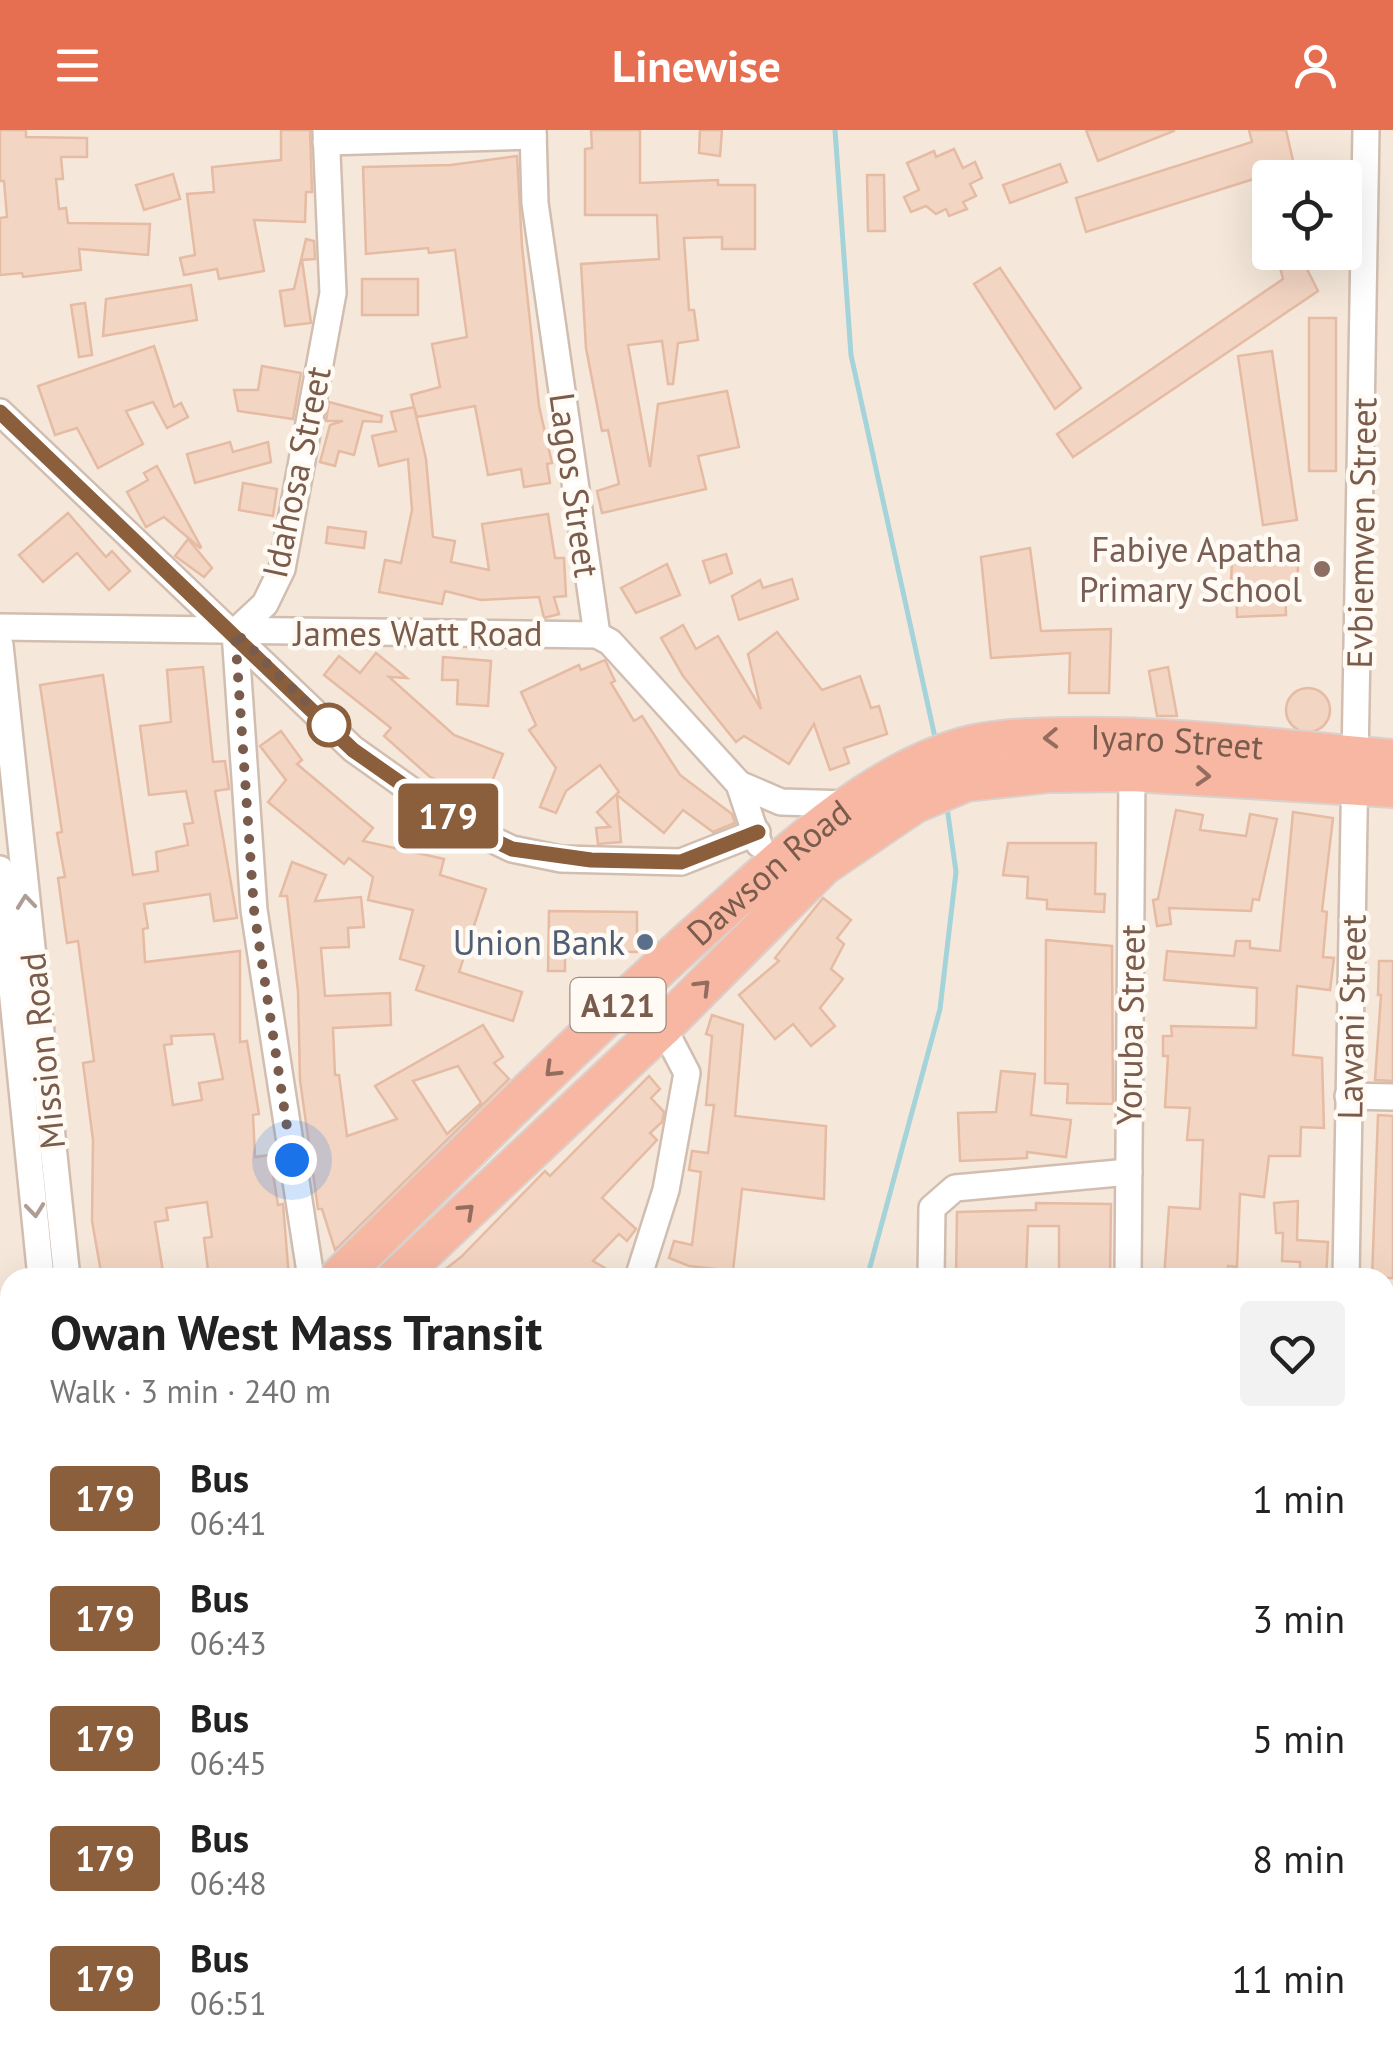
<!DOCTYPE html>
<meta charset="utf-8">
<style>
:root{--surface:#fff;--page:#f2f2f2;--text:#222;--muted:#767676;--accent:#e76f51}
body{margin:0;font-family:"PT Sans",sans-serif;background:var(--page);color:var(--text);height:100vh;display:flex;flex-direction:column;font-size:38px;white-space:nowrap}
*{box-sizing:border-box;margin:0}
p{font-size:32px;color:var(--muted)}
.icon{flex:none;width:55px;height:55px;fill:none;stroke:currentColor;stroke-width:2;stroke-linecap:round;stroke-linejoin:round}
.map{position:relative;flex:1;overflow:hidden}
.side{position:absolute;left:0px;top:1138px;width:1395px;height:792px;display:flex;flex-direction:column;background:var(--surface);border-radius:30px 30px 0 0;box-shadow:0 10px 40px #0002}
.side>*{flex:none}
.badge{padding:0 20px;border-radius:8px;font-size:35px;line-height:65px}
.controls{position:absolute;left:1252px;top:30px;display:grid;gap:20px}
.controls a{display:grid;place-items:center;width:110px;height:110px;border-radius:10px;background:var(--surface);box-shadow:0 10px 40px #0002;font-size:50px}
.you{position:absolute;width:50px;height:50px;margin:-25px;border:8px solid #fff;border-radius:50%;background:#1a73e8;box-shadow:0 0 0 15px #1a73e833}
.map>.badge{position:absolute;translate:-50% -50%;box-shadow:0 0 0 5px #fff}
.round{display:grid;place-items:center;flex:none;width:105px;height:105px;border-radius:10px;background:var(--page)}
.head{display:flex;align-items:center;justify-content:space-between;height:170px;padding:0 50px}
h1{font-size:48px;font-weight:700;line-height:75px}
ul{padding:0;list-style:none}
li{display:flex;align-items:center;gap:30px;height:120px;padding:0 50px}
li div{flex:1}
li b{display:block;font-size:38px}
li em{font-style:normal}
li .badge{min-width:110px;font-weight:700;text-align:center}
header{display:flex;justify-content:space-between;align-items:center;height:130px;padding:0 50px;background:var(--accent);color:#fff;font-size:45px;font-weight:700}
.map>svg:first-child{display:block}
</style>
<header><svg class="icon" aria-label="menu" viewBox="0 0 24 24"><path d="M4 6h16M4 12h16M4 18h16"/></svg>Linewise<svg class="icon" aria-label="person" viewBox="0 0 24 24"><circle cx="12" cy="8" r="4"/><path d="M4 21q1-7 8-7t8 7"/></svg></header>
<div class="map">
<svg width="1393" height="1929" viewBox="0 0 1393 1929">
<rect width="100%" height="100%" fill="#fdf6ec"/>
<!-- residential -->
<path fill="#f5e8da" fill-rule="evenodd" d="M0,0h1393v1929h-1393zM1270,48h75v74h-75zM10,1148h1375v772h-1375z"/>
<g fill="none" stroke-linecap="round" stroke-linejoin="round">
<!-- stream -->
<g stroke="#a5d3da" stroke-width="5">
<path d="M835,0l16,225 85,387"/>
<path d="M867,1148l73,-269 16,-137 -9,-65"/>
</g>
</g>
<!-- building -->
<g fill="#f3d5c3" stroke="#e6bba3" stroke-width="2.5" fill-rule="evenodd">
<path d="M0,0h26v7l61,1v19h-26l2,22h-7l3,30 7,-1 2,15 82,1 -2,31 -69,-6 2,21 -58,7 -1,-4 -22,2v-57l7,-1 -3,-36h-4z"/>
<path d="M281,0h29l2,62h-6l-1,30 -51,-2 10,51 -45,8 -2,-10 -33,6 -4,-17 15,-3 -8,-61 27,-2 -2,-25 69,-7z"/>
<path d="M591,0h49v53l78,-3v5h37v64h-33v-12l-38,1 5,72h5l4,30 -20,3 -5,41h-5l-6,-43 -34,4 22,122 8,-63 69,-13 12,56 -41,9 8,33 -104,24 -5,-22 22,-7 -11,-54 -6,1 -16,-83 -5,-84 78,-5 -2,-44h-72v-66l7,-1z"/>
<path d="M700,0h22l-2,26 -21,-3z"/>
<path d="M1086,0h88v1l-76,30z"/>
<path d="M1249,0h37l11,48 -37,-1 -174,55 -10,-34 176,-56z"/>
<path d="M954,19l9,19 12,-6 7,16 -12,6 6,12 -13,6 4,7 -18,7 -3,-7 -10,5 -10,-8 -15,6 -7,-15 15,-7 -12,-27 27,-12 2,6z"/>
<path d="M517,26l5,90 17,160 13,57 -5,1 3,19 -26,4 -3,-18 -33,6 -13,-69 -58,11 -3,-10 12,52 7,78 22,4 -4,21 38,8 -7,-46 66,-10 7,44h9l2,38 -12,1 5,17 -15,4 -5,-21 -58,3 -36,-9 -3,13 -63,-12 6,-32 16,3 11,-53 -4,-51 -29,7 -7,-30 24,-5 -5,-19 23,-5 -3,-12 29,-8 -8,-43 35,-7 -12,-87 -26,3 -1,-5 -62,6 -3,-87 88,-2z"/>
<path d="M1060,34l7,18 -57,21 -7,-18z"/>
<path d="M173,44l7,25 -36,11 -8,-25z"/>
<path d="M867,45h17l1,56h-17z"/>
<path d="M306,109l8,2 1,18 -13,1 9,63 -26,3 -5,-35 14,-2z"/>
<path d="M1276,122h71v11l-41,4 12,24 -245,166 -16,-23 226,-155z"/>
<path d="M1000,138l81,120 -26,21 -81,-125z"/>
<rect x="362" y="149" width="56" height="36"/>
<path d="M191,155l6,35 -94,16 3,-37z"/>
<path d="M85,173l7,52 -13,2 -8,-52z"/>
<rect x="1309" y="188" width="27" height="153"/>
<path d="M154,216l20,61 7,-4 7,14 -21,11 -14,-26 -27,9 17,33 -45,24 -21,-40 -22,7 -17,-49z"/>
<path d="M1272,221l25,169 -34,5 -25,-169z"/>
<path d="M262,236l39,7 -8,46 -55,-8 -4,-21h24z"/>
<path d="M329,272l53,14 -1,6 -18,-1 -9,34 -15,-4 -4,15 -15,-4 10,-37 13,-4h-17z"/>
<path d="M230,312l3,10 35,-10 3,20 -76,21 -8,-29z"/>
<path d="M157,336l44,81 -1,1 -36,-31 -18,10 -19,-35 21,-12 -4,-7z"/>
<path d="M243,353l34,6 -4,27 -34,-6z"/>
<path d="M68,383l38,44 6,-6 18,20 -21,19 -32,-37 -34,29 -24,-27z"/>
<path d="M328,397l38,5 -2,16 -38,-5z"/>
<path d="M188,409l24,29 -8,9 -29,-21z"/>
<path d="M1233,416l66,4 -2,34 -12,-1 1,32 -49,2 -1,-37h-5z"/>
<path d="M1030,418l11,83 70,-2 -2,64h-40l1,-40 -79,5 -10,-101z"/>
<path d="M726,424l6,19 -22,10 -7,-22z"/>
<path d="M667,434l13,31 -44,18 -15,-25z"/>
<path d="M792,449l6,20 -59,21 -7,-24 28,-16 3,8z"/>
<path d="M683,495l13,24 22,-13 43,73 -13,-55 29,-22 45,58 38,-14 11,32 8,-2 8,28 -43,14 5,15 -19,7 -16,-46 -25,40 -45,-28 -8,6 -53,-66 -22,-38z"/>
<path d="M376,523l31,25 -18,-1 65,58 49,19 -18,45 -55,-22 -46,-41 7,-8 -67,-53 15,-19 21,17z"/>
<path d="M443,527l48,4 -3,45 -31,-2 1,-24h-16z"/>
<path d="M605,530l10,21 -4,2 23,38 8,-5 38,59 52,39 3,9 -22,9 -30,-22 -19,23 -47,-38 4,47 -23,2 -2,-16 14,-1 -13,-15 22,-20 -19,-27 -34,26 -10,22 -16,-6 16,-39 -27,-38 7,-5 -15,-33 58,-27 2,5z"/>
<path d="M203,537l10,95 12,-1 4,28 -14,2 22,127 -23,3 -4,-27 -66,10 4,24 -5,1 2,33 95,-11v91l7,-1 12,73 -6,1 2,42 15,-2 8,50 5,-1 6,74h-80l-5,-40 8,-1 -5,-35 -41,6 2,12 -13,2 9,56h-62l-10,-57 1,-81 -10,-77 11,-2 -16,-120 -11,2 -9,-65 7,-1 -8,-44 5,-1 -22,-147 63,-10 30,200 25,-4 -2,-19 32,-7 -4,-21 9,-1 -7,-32 -37,4 -9,-69 31,-4 -4,-52zM214,904l9,45 -24,4 3,17 -29,5 -9,-60 8,-1 -1,-8z"/>
<path d="M1168,537l9,49h-20l-8,-45z"/>
<circle cx="1308" cy="580" r="22"/>
<path d="M281,601l21,29 -5,4 76,64 -10,13 81,18 -4,16 46,14 -27,83 63,20 -9,29 -97,-31 8,-24 -24,-7 13,-49 -45,-10 5,-23 -24,-19 -5,6 -76,-62 18,-22 -26,-34z"/>
<path d="M1176,680l27,5 -3,15 46,6 4,-22 27,5 -18,81 -6,-1 -2,12 -82,-3 2,16 -14,2 -4,-26 5,-1z"/>
<path d="M1293,682l40,6 -11,93 5,1 -4,45 11,1 -4,32 -33,-4 -4,69 29,3 2,70 -23,-1 -1,29h-31l-5,41 -24,-3 -3,73 -9,-1 -1,12h-63l5,-71 31,2 3,-69h-16l3,-32 -25,-1 3,-51h-5v-20h9l-1,-10 85,2 1,-40 -93,-8 3,-29 67,5 2,-15h14v7l30,3z"/>
<path d="M1008,713h88l-1,51h10l-1,18 -57,-3v-9l-20,-2 1,-21 -25,-2z"/>
<path d="M292,732l34,13 -11,26 46,-4 3,30 -16,1 1,19 -28,1 4,48 65,-3 1,32 -58,3 2,47h4l8,61 50,-17 -22,-33 108,-61 20,32 -9,6 15,16 -174,171 -13,-41h-4l-18,-129 -2,-89 -11,-95h-7zM458,936l23,37 -34,31 -34,-53z"/>
<path d="M823,768l28,22 -14,18 7,6 -13,25 12,10 -23,29 15,18 -24,20 -18,-22 -18,15 -36,-44 40,-34 -4,-3z"/>
<path d="M549,781l88,1v40l-72,-1v20h-17z"/>
<path d="M1046,810l66,6 1,158 -46,-1 1,-19 -23,-1z"/>
<path d="M1379,831h14v120l-18,-1 6,-85h-3z"/>
<path d="M712,885l31,10 -8,91 91,10 -2,73 -82,-10 -9,82 -44,-5 -20,-8 5,-17 18,4 9,-73 -12,-2 3,-19 16,2 6,-48h-8l6,-69 -6,-2z"/>
<path d="M1001,941l34,3 -4,41 40,5 -5,37 -39,-5v6l-67,3 -2,-48 38,-1z"/>
<path d="M649,946l11,13 -9,9 13,14 -2,10 -12,11 7,7 -55,58 34,31 -9,12 -8,-7 -26,27 29,17h-188l27,-21 84,-86 5,5z"/>
<path d="M1378,985l15,1v162h-21z"/>
<path d="M1298,1071l-1,39 31,2 -2,36h-26v-16l-18,-1 1,-28h-7l-2,-30z"/>
<path d="M1036,1073l75,1 -1,74h-51v-52h-31l-2,52h-70l1,-66 79,-2z"/>
</g>
<g fill="none" stroke-linecap="round" stroke-linejoin="round">
<defs>
<g id="minor">
<path d="M533,0l2,73 62,432 13,7 129,142 20,60"/>
<path d="M326,12l207,-6"/>
<path d="M0,282l353,337 103,73 56,27 49,10 120,3 76,-30"/>
<path d="M0,497l597,8"/>
<path d="M0,515l67,633"/>
<path d="M739,654l42,18 68,2"/>
<path d="M0,739l41,409"/>
<path d="M1348,966l45,1"/>
<path d="M311,1148l-57,-368 -19,-278 30,-28 17,-35 51,-276 -7,-163"/>
<path d="M638,1148l28,-88 21,-117 -24,-46"/>
<path d="M931,1148l1,-70 23,-20 174,-16"/>
<path d="M1128,1148l4,-506"/>
<path d="M1346,1148l20,-1148"/>
<path d="M1385,1427l8,1"/>
<path d="M141,1920l1,9"/>
<path d="M163,1920l1,9"/>
<path d="M913,1929v-9"/>
<path d="M1120,1929l1,-9"/>
<path d="M1339,1929l1,-9"/>
</g>
<g id="highway">
<path id="s1" d="M338,1148c123,-120 244,-242 372,-356 72,-64 158,-148 253,-175 32,-9 65,-9 98,-10 110,-3 222,13 332,22"/>
<path d="M396,1148l267,-251 160,-161 91,-62 52,-22 82,-9 84,-1 261,16"/>
<path d="M0,1406l10,-1"/>
<path d="M0,1440l10,1"/>
</g>
</defs>
<!-- minor casing -->
<use href="#minor" stroke="#d1beb0" stroke-width="30"/>
<!-- highway casing -->
<use href="#highway" stroke="#dad1cd" stroke-width="42"/>
<!-- minor -->
<use href="#minor" stroke="#fff" stroke-width="25"/>
<!-- highway -->
<use href="#highway" stroke="#f7b7a3" stroke-width="38"/>
</g>
<!-- one-way arrows -->
<defs><path id="oneway-chevron" d="M-2-3.5L2.5 0L-2 3.5" fill="none" stroke-width="1.6" stroke-linecap="round" stroke-linejoin="round" transform="scale(2.5)"/></defs>
<g stroke="#936e5e">
<use href="#oneway-chevron" transform="translate(1051 608) rotate(178)"/>
<use href="#oneway-chevron" transform="translate(1203 646) rotate(3)"/>
<use href="#oneway-chevron" transform="translate(703 857) rotate(-45)"/>
<use href="#oneway-chevron" transform="translate(552 940) rotate(136)"/>
<use href="#oneway-chevron" transform="translate(467 1081) rotate(-43)"/>
</g>
<g stroke="#af9d94">
<use href="#oneway-chevron" transform="translate(26 772) rotate(-96)"/>
<use href="#oneway-chevron" transform="translate(35 1080) rotate(84)"/>
</g>
<g fill="none" stroke-linecap="round" stroke-linejoin="round">
<defs>
<path id="line" d="M0,282l353,338 103,72 56,27 79,11 90,2 77,-30"/>
</defs>
<!-- line casing -->
<use href="#line" stroke="#fff" stroke-width="22"/>
<!-- line -->
<use href="#line" stroke="#8b5e3c" stroke-width="15"/>
<!-- walk -->
<path stroke="#7a5c4d" stroke-width="10" stroke-dasharray="0 18" d="M292,1030l-38,-250 -19,-278 94,93"/>
</g>
<!-- markers -->
<circle fill="#8d6e63" stroke="#fffaf3" stroke-width="4" cx="1322" cy="439" r="10"/>
<circle fill="#fff" stroke="#8b5e3c" stroke-width="5" cx="329" cy="595" r="20"/>
<circle fill="#5c6f8a" stroke="#fffaf3" stroke-width="4" cx="645" cy="812" r="10"/>
<g text-anchor="middle" dominant-baseline="central" stroke-width="9" stroke-linejoin="round" paint-order="stroke">
<!-- shield labels -->
<rect fill="#fffaf3" stroke="#a28b7f" stroke-width="2.5" x="570.5" y="848" width="95" height="54" rx="8"/>
<g font-size="32" font-weight="bold" fill="#7a5c4d">
<text x="618" y="875">A121</text>
</g>
<!-- street labels -->
<g font-size="35" fill="#7a5c4d" stroke="#fffaf3">
<text transform="translate(296 342) rotate(-78)">Idahosa Street</text>
<text transform="translate(575 355) rotate(82)">Lagos Street</text>
<text transform="translate(1361 403) rotate(-89)">Evbiemwen Street</text>
<text x="418" y="503">James Watt Road</text>
<text stroke="none"><textPath href="#s1" startOffset="1040">Iyaro Street</textPath></text>
<text stroke="none"><textPath href="#s1" startOffset="592">Dawson Road</textPath></text>
<text transform="translate(1351 887) rotate(-89)">Lawani Street</text>
<text transform="translate(1130 895) rotate(-89)">Yoruba Street</text>
<text transform="translate(42 921) rotate(-96)">Mission Road</text>
</g>
<!-- education labels -->
<g font-size="35" fill="#785e54" stroke="#fffaf3" text-anchor="end">
<text x="1302" y="419">Fabiye Apatha<tspan x="1302" dy="40">Primary School</tspan></text>
</g>
<!-- service labels -->
<g font-size="35" fill="#4e5e75" stroke="#fffaf3" text-anchor="end">
<text x="625" y="812">Union Bank</text>
</g>
</g>
</svg>
<div class="controls">
<a><svg class="icon" aria-label="locate" viewBox="0 0 24 24"><circle cx="12" cy="12" r="6"/><path d="M12 2v4M12 18v4M2 12h4M18 12h4"/></svg></a>
</div>
<div class="you" style="left:292px;top:1030px"></div>
<b class="badge" style="left:448px;top:686px;background:#8b5e3c;color:#fff">179</b>
<section class="side">
<div class="head"><div><h1>Owan West Mass Transit</h1><p>Walk · 3 min · 240 m</p></div><a class="round"><svg class="icon" aria-label="heart" viewBox="0 0 24 24"><path d="M12 20l-8-8c-3-5 5-10 8-4 3-6 11-1 8 4z"/></svg></a></div>
<ul>
<li><span class="badge" style="background:#8b5e3c;color:#fff">179</span><div><b>Bus</b><p>06:41</p></div><em>1 min</em></li>
<li><span class="badge" style="background:#8b5e3c;color:#fff">179</span><div><b>Bus</b><p>06:43</p></div><em>3 min</em></li>
<li><span class="badge" style="background:#8b5e3c;color:#fff">179</span><div><b>Bus</b><p>06:45</p></div><em>5 min</em></li>
<li><span class="badge" style="background:#8b5e3c;color:#fff">179</span><div><b>Bus</b><p>06:48</p></div><em>8 min</em></li>
<li><span class="badge" style="background:#8b5e3c;color:#fff">179</span><div><b>Bus</b><p>06:51</p></div><em>11 min</em></li>
</ul>
</section>
</div>
